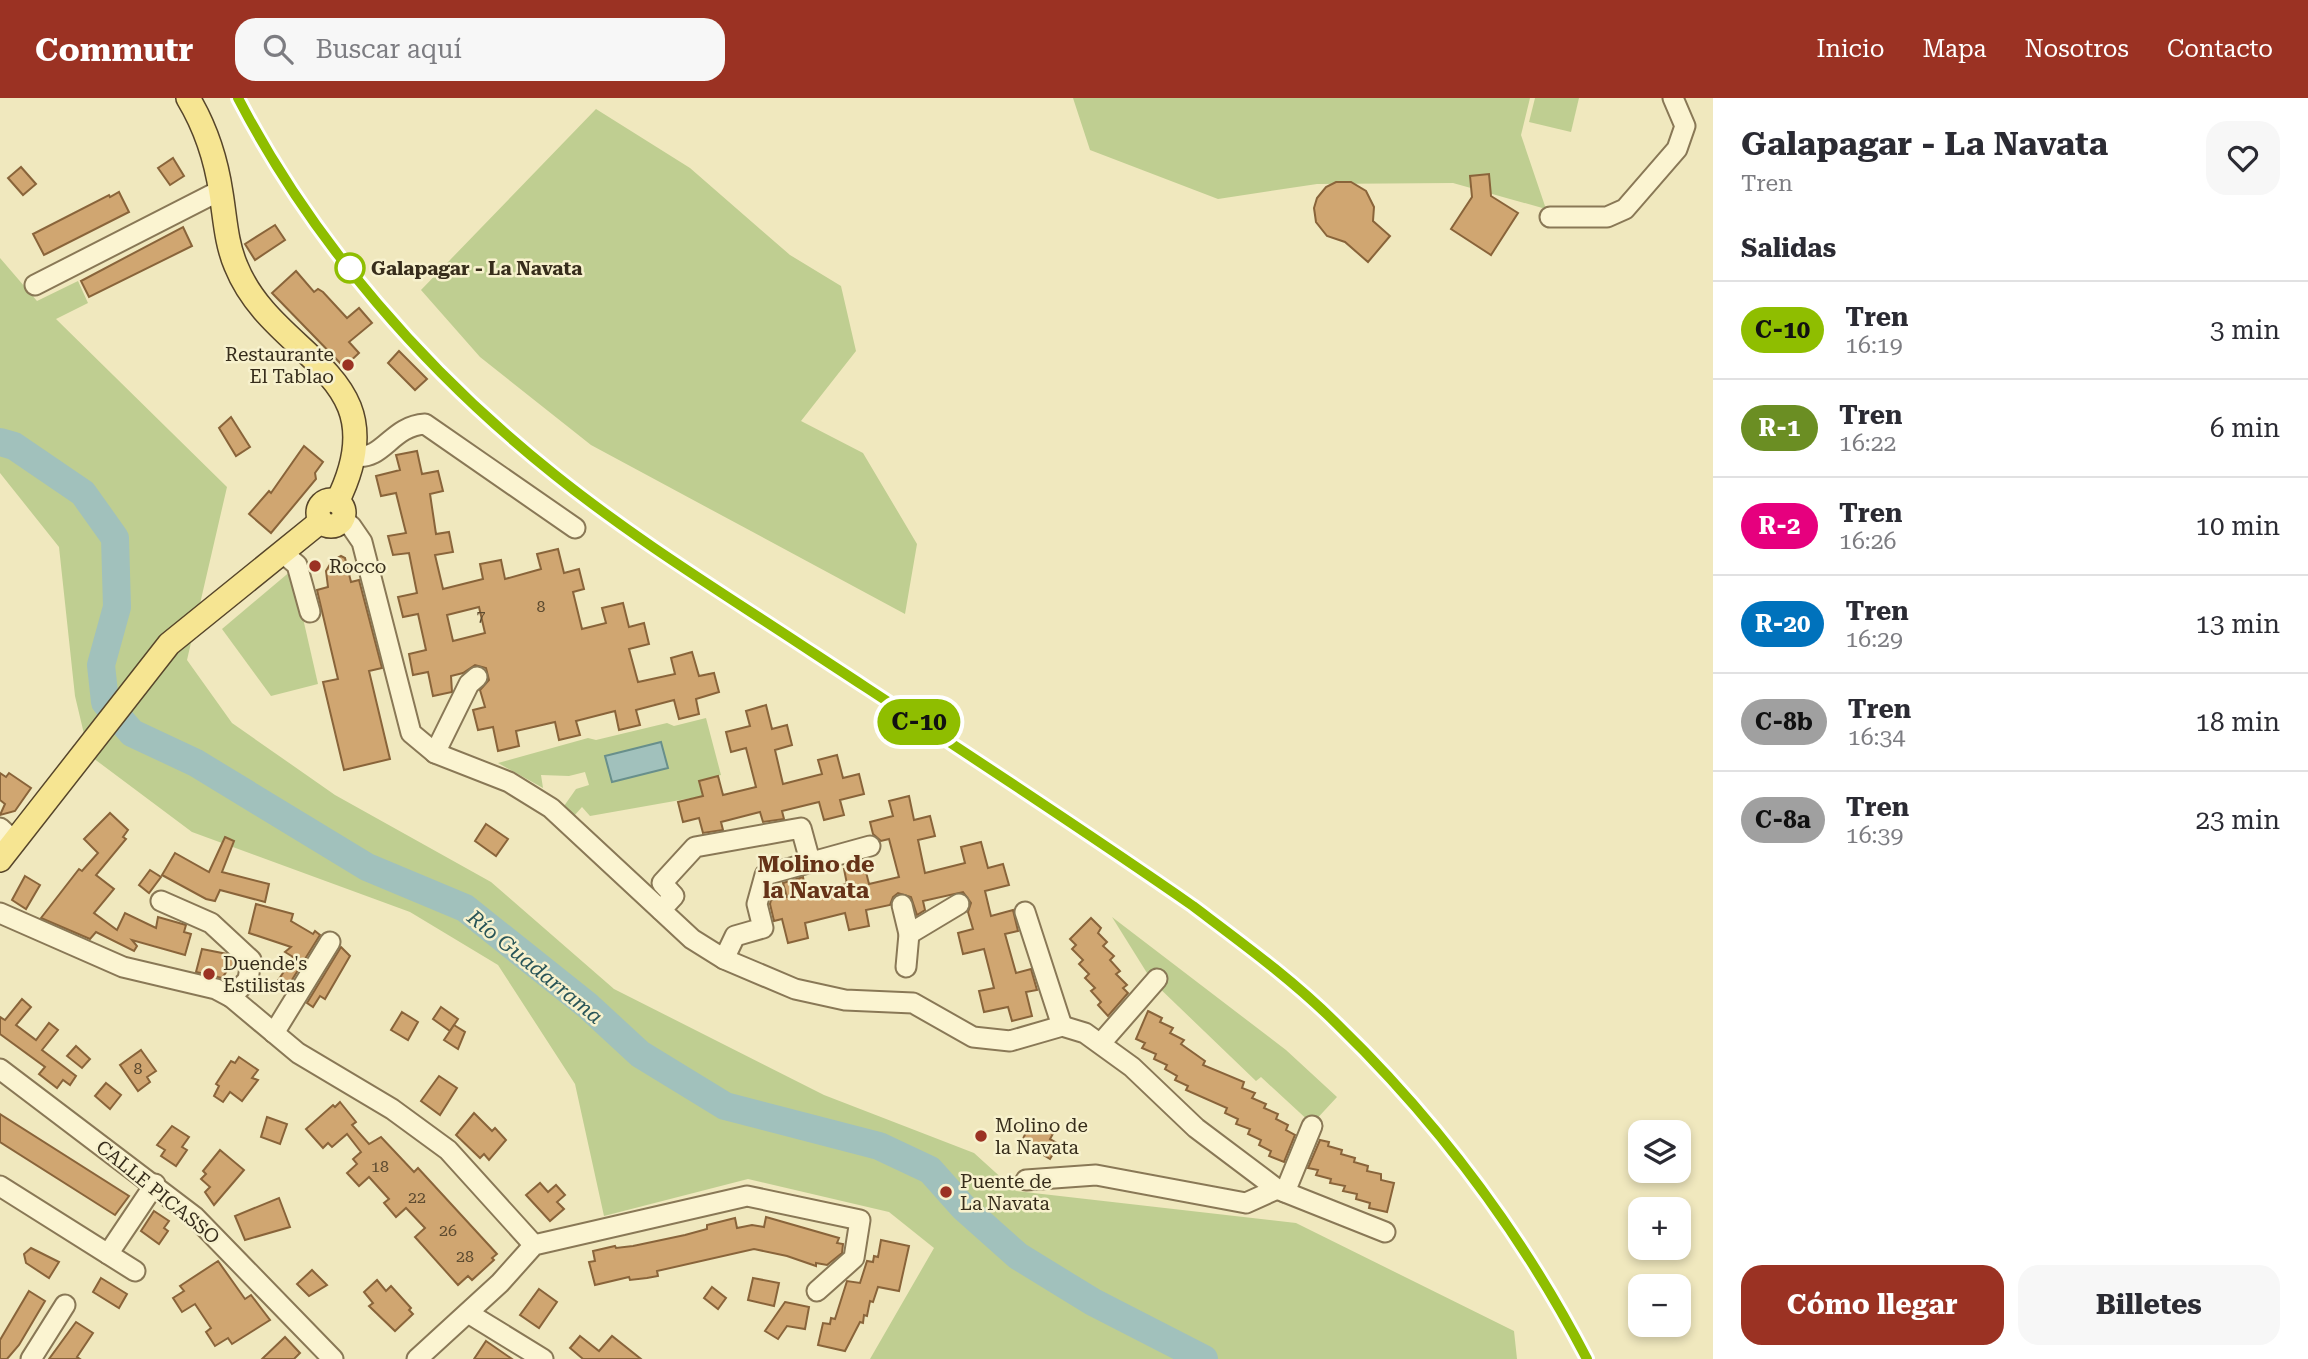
<!DOCTYPE html>
<html lang="es">
<meta charset="utf-8">
<style>
:root{--surface:#fff;--page:#f7f7f7;--text:#2b2b33;--muted:#7c7c81;--line:#e1e1e2;--accent:#9b3223}
body{margin:0;font-family:"Roboto Serif",serif;background:var(--page);color:var(--text);height:100vh;display:flex;flex-direction:column;font-size:26px;white-space:nowrap}
*{box-sizing:border-box;margin:0}
p{font-size:23px;color:var(--muted)}
.icon{flex:none;width:38px;height:38px;fill:none;stroke:currentColor;stroke-width:2;stroke-linecap:round;stroke-linejoin:round}
.map{position:relative;flex:1;overflow:hidden}
.side{display:flex;flex-direction:column;background:var(--surface);width:595px}
.side>*{flex:none}
.badge{padding:0 14px;border-radius:23px;font-size:24px;line-height:46px}
.buttons{position:absolute;left:1628px;top:1022px;display:grid;gap:14px}
.buttons a{display:grid;place-items:center;width:63px;height:63px;border-radius:14px;background:var(--surface);box-shadow:0 4px 10px #0003;font-size:35px}
.map>.badge{position:absolute;translate:-50% -50%;box-shadow:0 0 0 4px #fff}
h2{padding:0 28px;font-size:26px;line-height:63px}
.round{display:grid;place-items:center;flex:none;width:74px;height:74px;border-radius:21px;background:var(--page)}
.headline{display:flex;align-items:center;justify-content:space-between;height:119px;padding:0 28px}
h1{font-size:33px;font-weight:700;line-height:52px}
.button{display:flex;gap:14px;margin-top:auto;padding:14px 28px}
.button a{flex:1;height:80px;border-radius:21px;background:var(--accent);color:#fff;font-size:28px;font-weight:700;line-height:80px;text-align:center}
.button a+a{background:var(--page);color:var(--text)}
ul{padding:0;list-style:none}
li{display:flex;align-items:center;gap:21px;height:98px;padding:0 28px;border-top:2px solid var(--line)}
li div{flex:1}
li b{display:block;font-size:26px}
li em{font-style:normal}
li .badge{min-width:77px;font-weight:700;text-align:center}
header{display:flex;align-items:center;gap:42px;box-sizing:border-box;height:98px;padding:0 35px;background:var(--accent);color:#fff}
header strong{font-size:33px}
nav{display:flex;gap:38px;margin-inline-start:auto;font-size:24px}
.search{width:490px;height:63px;background:var(--page);display:flex;align-items:center;gap:18px;box-sizing:border-box;padding:0 24px;border-radius:21px;color:var(--muted);font-size:26px}
main{display:flex;flex:1;min-height:0}
.map>svg:first-child{display:block}
</style>
<header>
<strong>Commutr</strong>
<div class="search"><svg class="icon" aria-label="search" viewBox="0 0 24 24"><circle cx="10" cy="10" r="6"/><path d="M15 15l6 6"/></svg>Buscar aquí</div>
<nav><a>Inicio</a><a>Mapa</a><a>Nosotros</a><a>Contacto</a></nav>
</header>
<main>
<div class="map">
<svg width="1713" height="1261" viewBox="0 0 1713 1261">
<rect width="100%" height="100%" fill="#f0e8be"/>
<!-- green -->
<g fill="#bfce91">
<path d="M1073,0h457l-9,37 25,74 -93,-26 -136,1 -99,15 -128,-49z"/>
<path d="M1535,0h44l-8,34 -42,-10z"/>
<path d="M596,11l94,59 100,87 51,31 15,65 -55,70 62,32 54,91 -12,70 -314,-169 -111,-88 -59,-67z"/>
<path d="M0,160l37,43 41,-20 10,22 -32,16 171,168 -40,173 45,63 103,72 156,87 123,107 210,106 150,58 42,38 280,32 218,108 3,28h-647l64,-111 -45,-36 -141,-33 -144,37 -29,-132 -77,-119 -88,-53 -218,-80 -103,-77 -14,-59 -16,-149 -59,-74z"/>
<path d="M292,472l26,114 -47,12 -49,-67z"/>
<path d="M706,620l15,57 -22,6 4,15 -113,20 -8,-9 -8,9 -10,-10 12,-17 13,-4 -4,-13 -16,4 -28,-1 2,13 -45,-25 90,-25 8,2 71,-17 7,3z"/>
<path d="M1112,819l174,133 51,47 -25,27 -51,-47 -5,4 -104,-100z"/>
</g>
<!-- water -->
<path fill="#a1c1bc" stroke="#688f8b" stroke-width="2" d="M661,644l7,26 -56,14 -7,-26z"/>
<g fill="none" stroke-linecap="round" stroke-linejoin="round">
<!-- river -->
<path stroke="#a1c1bc" stroke-width="28" d="M0,344l14,4 69,47 32,45 2,69 -16,58 4,37 27,31 64,30 171,104 98,41 123,98 52,48 85,52 154,40 51,24 33,37 55,49 75,46 111,57"/>
</g>
<!-- building -->
<g fill="#d0a671" stroke="#89643a" stroke-width="2" fill-rule="evenodd">
<path d="M173,60l11,18 -14,9 -12,-17z"/>
<path d="M21,69l15,17 -13,11 -15,-17z"/>
<path d="M1489,76l2,22 27,17 -27,42 -40,-26 21,-32 -2,-21z"/>
<path d="M1336,84h15l15,9 8,16 -1,14 17,15 -22,26 -23,-20 -18,-6 -11,-14 -2,-14 3,-10 9,-11z"/>
<path d="M119,94l10,20 -85,43 -11,-21 76,-39 1,2z"/>
<path d="M275,127l10,15 -30,20 -10,-16z"/>
<path d="M183,129l9,19 -103,51 -8,-16z"/>
<path d="M296,173l18,21 4,-3 5,3 24,26 12,-10 13,15 -23,19 10,11 -15,14 -72,-74z"/>
<path d="M399,253l28,28 -12,11 -27,-27z"/>
<path d="M231,319l19,30 -14,9 -17,-28z"/>
<path d="M304,348l19,16 -8,11 1,6 -45,54 -22,-19 20,-23 2,2z"/>
<path d="M417,353l5,23 16,-3 5,20 -13,3 6,40 13,-2 4,20 -18,3 8,34 40,-10 -3,-15 21,-4 4,19 36,-10 -4,-15 21,-5 6,24 15,-4 5,20 -11,3 9,37 24,-6 -4,-15 21,-5 6,24 15,-4 5,21 -20,5 9,33 37,-8 -4,-16 21,-6 7,24 15,-3 5,19 -23,7 3,15 -20,5 -5,-19 -38,10 4,15 -21,5 -4,-19 -39,10 4,14 -21,5 -4,-18 -39,9 3,15 -21,5 -5,-24 -15,3 -5,-20 12,-3 -5,-17 9,-10 -3,-12 -11,-3 -12,8 -12,3 1,16 -19,4 -5,-24 -15,3 -4,-21 17,-4 -8,-36 -15,3 -5,-20 19,-4 -8,-40 -16,2 -5,-19 18,-3 -10,-40 -15,3 -5,-20 24,-6 -4,-15zM479,509l6,26 -32,8 -6,-26z"/>
<path d="M341,458l4,2 6,24 8,-2 23,88 -13,3 21,88 -46,11 -21,-88 15,-3 -21,-89 11,-3 -2,-16 6,-10z"/>
<path d="M766,607l6,24 15,-4 5,20 -17,5 8,34 39,-10 -4,-14 19,-5 6,23 16,-4 5,20 -24,6 4,15 -20,5 -5,-18 -37,9 2,8 -21,3 -3,-10 -39,10 2,8 -20,3 -4,-15 -16,4 -5,-20 25,-6 -4,-15 19,-5 5,19 33,-8 -10,-39 -15,4 -5,-20 24,-6 -4,-15z"/>
<path d="M0,675l6,4 3,-4 22,15 -16,23 -15,4 5,-11 -5,-4z"/>
<path d="M909,698l5,24 16,-4 5,20 -17,4 7,33 40,-10 -4,-16 20,-5 7,26 15,-4 6,21 -24,6 6,25 22,-6 5,21 -13,3 11,39 15,-4 6,21 -11,2 6,24 -20,5 -4,-14 -24,5 -5,-21 15,-3 -10,-39 -21,5 -5,-21 15,-4 -5,-17 3,-9 -8,-11 -40,9 2,9 -8,5 -6,-18 -13,-4 -5,4 -3,8 -24,5 3,16 -20,4 -4,-17 -40,10 3,15 -20,5 -6,-24 -8,2 -4,-17 1,-4 16,-3 -4,-14 20,-6 3,16 41,-9 -3,-15 20,-5 5,20 30,-7 -10,-38 -8,2 -8,-7 -3,-12 23,-6 -4,-15z"/>
<path d="M110,715l18,17 -5,7 3,2 -30,36 18,14 -20,24 23,17 8,-17 31,15 2,-11 28,8 -2,7 7,2 -6,21 -53,-15 5,6 -3,5 -38,-19 -6,7 -49,-21 38,-49 3,2 16,-18 -14,-14z"/>
<path d="M486,726l22,15 -12,17 -21,-15z"/>
<path d="M225,739l9,4 -12,31 47,12 -4,18 -45,-12 -5,11 -9,-2 -44,-24 13,-22 34,19z"/>
<path d="M150,772l11,7 -12,16 -10,-8z"/>
<path d="M25,778l15,9 -14,24 -14,-9z"/>
<path d="M256,806l37,10 -2,7 22,13 2,-3 5,4 -35,56 -8,-9 10,-15 6,1 -5,-3 5,-8 -8,-5 6,-5 -42,-14z"/>
<path d="M1091,820l10,10 -3,5 9,9 -4,4 11,10 -4,4 10,11 -4,3 11,11 -4,3 5,5 -20,23 -10,-11 3,-3 -10,-11 4,-3 -10,-10 4,-4 -10,-10 4,-4 -11,-11 4,-4 -6,-6z"/>
<path d="M341,849l9,9 -25,43 -5,-3 -7,11 -6,-4z"/>
<path d="M202,851l25,5 7,7 -2,7h-3l-7,10 -26,-6z"/>
<path d="M22,901l9,8 -15,18 20,15 13,-17 9,7 -16,20 34,26 -6,9 -7,-5 -6,8 -18,-14 6,-7 -45,-33v-17l5,3z"/>
<path d="M441,909l17,12 -8,12 -17,-12z"/>
<path d="M1148,913l14,7 -2,4 13,6 -3,5 14,7 -3,4 24,17 -2,4 41,17 -2,6 13,5 -3,5 14,6 -2,4 14,6 -2,5 12,6 -2,5 9,5 -11,27 -15,-6 2,-5 -12,-6 2,-5 -13,-6 2,-5 -14,-5 2,-5 -13,-6 2,-5 -41,-18 2,-4 -13,-6 2,-4 -12,-7 2,-4 -13,-6 2,-5 -14,-6 3,-5 -9,-4z"/>
<path d="M402,914l16,10 -10,18 -17,-10z"/>
<path d="M454,927l11,7 -7,17 -14,-9z"/>
<path d="M76,948l14,13 -8,9 -15,-12z"/>
<path d="M141,952l15,21 -9,6 3,5 -12,9 -18,-26z"/>
<path d="M239,959l19,13 -6,8 6,2 -16,21 -12,-9 -7,10 -9,-6 5,-10 -3,-2 15,-23 4,2z"/>
<path d="M439,978l18,12 -17,27 -19,-14z"/>
<path d="M106,985l15,12 -11,14 -15,-13z"/>
<path d="M340,1004l16,20 -4,3 17,19 12,-7 33,35 4,-4 79,86 -5,4 2,2 -22,20 -4,-4 -10,9 -43,-48 10,-9 -19,-20 -10,9 -12,-14 5,-4 -20,-22 -10,9 -12,-13 10,-9 -4,-5 8,-7 -14,-18 -15,13 -4,-4 -5,5 -17,-19 27,-24 2,2z"/>
<path d="M474,1015l18,18 3,-3 11,12 -17,20 -5,-6 -4,4 -24,-23z"/>
<path d="M0,1016l129,82 -14,19 -115,-73z"/>
<path d="M267,1019l20,7 -7,20 -19,-7z"/>
<path d="M1032,1022l22,12 -4,7 9,5 -9,15 -17,-10 -2,5 -12,-7z"/>
<path d="M172,1028l17,11 -7,10 5,3 -11,16 -15,-10 4,-6 -8,-5z"/>
<path d="M1320,1042l9,2 -1,4 14,4 -1,4 14,4 -1,4 14,4 -1,5 14,3v6l13,3 -7,29 -18,-4 1,-5 -14,-4 1,-5 -14,-3 2,-5 -15,-3 1,-4 -15,-4 2,-5 -10,-2z"/>
<path d="M220,1052l24,20 -30,35 -9,-13 5,-5 -9,-8 5,-5 -3,-3z"/>
<path d="M540,1085l8,9 8,-7 9,10 -8,7 7,7 -14,12 -24,-26z"/>
<path d="M279,1100l11,29 -45,13 -10,-24z"/>
<path d="M154,1113l15,10 -5,7 4,3 -9,13 -18,-13z"/>
<path d="M766,1119l73,21 -2,5 6,1 -1,9 -15,12 -11,-2v3l-29,-10 -33,-7 -97,22 1,5 -11,2 -17,2 -1,-3 -34,8 -6,-23 6,-1 -2,-10 22,-5 1,2 17,-2 52,-11 22,-6v-4l28,-7 2,10 15,-3 12,2z"/>
<path d="M881,1142l28,6 -10,45 -21,-4 -5,15 -3,-1 -3,15 -3,-1 -1,8 -3,-1 -15,29 -27,-6 5,-22 7,1 1,-6 4,1 12,-38 13,2 7,-22 6,1 1,-6 4,1z"/>
<path d="M31,1150l28,14 -10,16 -23,-15 -2,-9z"/>
<path d="M218,1163l27,38 6,-4 19,25 -38,24 -4,-6 -13,8 -9,-14 5,-4 -16,-24 -13,8 -9,-14 11,-7 -4,-5z"/>
<path d="M312,1172l15,15 -18,11 -12,-12z"/>
<path d="M101,1180l26,16 -8,14 -26,-16z"/>
<path d="M753,1180l26,5 -5,23 -26,-6z"/>
<path d="M377,1182l9,11 5,-5 20,22 -2,2 4,4 -18,17 -26,-25 4,-3 -9,-11z"/>
<path d="M712,1189l14,11 -8,11 -14,-11z"/>
<path d="M539,1191l18,13 -18,26 -19,-13z"/>
<path d="M29,1193l16,10 -26,44 -12,14h-7v-19z"/>
<path d="M785,1204l24,5 -4,22 -18,-3 -9,13 -13,-8z"/>
<path d="M76,1224l17,11 -16,24 3,2h-31z"/>
<path d="M580,1238l19,15 13,-15 29,23h-58l-13,-11z"/>
<path d="M285,1239l15,16 -6,6h-32z"/>
<path d="M486,1243l26,18h-38z"/>
</g>
<g fill="none" stroke-linecap="round" stroke-linejoin="round">
<defs>
<g id="minor">
<path d="M1550,119h57l18,-8 52,-60 8,-23 -12,-28"/>
<path d="M35,187l186,-95"/>
<path d="M355,358c28,5 36,-30 70,-32l150,104"/>
<path d="M342,421l9,7 11,16 49,191 24,20 74,29 42,26 141,131 32,20 71,30 50,11 68,3 60,34 37,4 52,-15 23,7 47,34 64,61 81,61 108,43"/>
<path d="M284,456l13,11 13,47"/>
<path d="M435,655l34,-69 8,-7"/>
<path d="M0,730l14,13"/>
<path d="M161,803l50,22 40,37 -3,20 -17,17"/>
<path d="M902,807l7,29 -3,33"/>
<path d="M661,812l13,-14 -12,-13 33,-36 106,-19 9,33"/>
<path d="M1025,814l37,114"/>
<path d="M0,815l123,54 93,22 15,8 67,56 94,56 56,41 86,95"/>
<path d="M909,836l50,-30"/>
<path d="M724,861l11,-23 28,-8 -6,-24 8,-29 105,-29"/>
<path d="M274,935l56,-91"/>
<path d="M1101,945l56,-64"/>
<path d="M0,971l195,148 138,142"/>
<path d="M1026,1082l70,-5 150,28 31,-14"/>
<path d="M0,1088l108,68 47,-70"/>
<path d="M1285,1094l27,-66"/>
<path d="M108,1156l27,17"/>
<path d="M468,1215l75,46"/>
<path d="M31,1261l34,-54"/>
<path d="M417,1261l83,-76 34,-38 213,-49 113,24 -6,38 -37,33"/>
</g>
<g id="major">
<path d="M188,0c18,30 28,61 33,95 4,24 5,50 15,73 38,95 166,106 101,236"/>
<circle cx="331" cy="415" r="13"/>
<path d="M0,762l169,-216 152,-123"/>
</g>
</defs>
<!-- minor casing -->
<use href="#minor" stroke="#897856" stroke-width="23"/>
<!-- major casing -->
<use href="#major" stroke="#56452a" stroke-width="26"/>
<!-- minor -->
<use href="#minor" stroke="#fbf4d1" stroke-width="19"/>
<!-- major -->
<use href="#major" stroke="#f6e592" stroke-width="23"/>
<!-- rail -->
<path stroke="#372d1b" stroke-width="4.5" stroke-dasharray="12 12" stroke-linecap="butt" d="M238,0c77,146 189,274 317,377 80,63 167,117 252,173 129,86 259,170 386,258 49,37 100,74 144,118 101,98 184,210 250,335"/>
</g>
<g fill="none" stroke-linecap="round" stroke-linejoin="round">
<defs>
<path id="line" d="M238,0c76,146 189,275 317,377 81,65 171,120 257,177 128,84 256,167 381,254 49,37 100,74 144,118 101,98 185,210 250,335"/>
</defs>
<!-- line casing -->
<use href="#line" stroke="#fff" stroke-width="16"/>
<!-- line -->
<use href="#line" stroke="#8fbe00" stroke-width="10"/>
</g>
<!-- markers -->
<circle fill="#fff" stroke="#8fbe00" stroke-width="3.5" cx="350" cy="170" r="14"/>
<g fill="#9b3223" stroke="#f7f1cd" stroke-width="2.5">
<circle cx="348" cy="267" r="7"/>
<circle cx="315" cy="468" r="7"/>
<circle cx="209" cy="876" r="7"/>
<circle cx="981" cy="1038" r="7"/>
<circle cx="946" cy="1094" r="7"/>
</g>
<g text-anchor="middle" dominant-baseline="central" stroke-width="5" stroke-linejoin="round" paint-order="stroke">
<!-- number labels -->
<g font-size="16" fill="#5d4b30">
<text x="541" y="508">8</text>
<text x="481" y="517">7</text>
<text x="138" y="970">8</text>
<text x="380" y="1068">18</text>
<text x="417" y="1099">22</text>
<text x="448" y="1132">26</text>
<text x="465" y="1158">28</text>
</g>
<!-- stop labels -->
<g font-size="19" font-weight="bold" fill="#372d1b" stroke="#f7f1cd" text-anchor="start">
<text x="371" y="170">Galapagar - La Navata</text>
</g>
<!-- poi labels -->
<g font-size="19" fill="#372d1b" stroke="#f7f1cd" text-anchor="start">
<text x="334" y="256" text-anchor="end">Restaurante<tspan x="334" dy="22">El Tablao</tspan></text>
<text x="329" y="468">Rocco</text>
<text x="223" y="865">Duende's<tspan x="223" dy="22">Estilistas</tspan></text>
<text x="995" y="1027">Molino de<tspan x="995" dy="22">la Navata</tspan></text>
<text x="960" y="1083">Puente de<tspan x="960" dy="22">La Navata</tspan></text>
</g>
<!-- street labels -->
<g font-size="19" fill="#372d1b" stroke="#f7f1cd">
<text transform="translate(158 1094) rotate(39)">CALLE PICASSO</text>
</g>
<!-- water labels -->
<g font-size="21" font-style="italic" fill="#295558" stroke="#f7f1cd">
<text transform="translate(535 869) rotate(39)">Río Guadarrama</text>
</g>
<!-- quarter labels -->
<g font-size="23" font-weight="bold" fill="#663318" stroke="#f7f1cd">
<text x="816" y="766">Molino de<tspan x="816" dy="26">la Navata</tspan></text>
</g>
</g>
</svg>
<div class="buttons">
<a><svg class="icon" aria-label="layers" viewBox="0 0 24 24"><path d="M12 4l9 5-9 5-9-5zM3 14l9 5 9-5"/></svg></a>
<a>+</a>
<a>−</a>
</div>
<b class="badge" style="left:919px;top:624px;background:#8fbe00;color:#111">C-10</b>
</div>
<section class="side">
<div class="headline"><div><h1>Galapagar - La Navata</h1><p>Tren</p></div><a class="round"><svg class="icon" aria-label="heart" viewBox="0 0 24 24"><path d="M12 20l-8-8c-3-5 5-10 8-4 3-6 11-1 8 4z"/></svg></a></div>
<h2>Salidas</h2>
<ul>
<li><span class="badge" style="background:#8fbe00;color:#111">C-10</span><div><b>Tren</b><p>16:19</p></div><em>3 min</em></li>
<li><span class="badge" style="background:#6b8e23;color:#fff">R-1</span><div><b>Tren</b><p>16:22</p></div><em>6 min</em></li>
<li><span class="badge" style="background:#e6007e;color:#fff">R-2</span><div><b>Tren</b><p>16:26</p></div><em>10 min</em></li>
<li><span class="badge" style="background:#0072bc;color:#fff">R-20</span><div><b>Tren</b><p>16:29</p></div><em>13 min</em></li>
<li><span class="badge" style="background:#a0a0a0;color:#111">C-8b</span><div><b>Tren</b><p>16:34</p></div><em>18 min</em></li>
<li><span class="badge" style="background:#a0a0a0;color:#111">C-8a</span><div><b>Tren</b><p>16:39</p></div><em>23 min</em></li>
</ul>
<div class="button"><a>Cómo llegar</a><a>Billetes</a></div>
</section>
</main>
